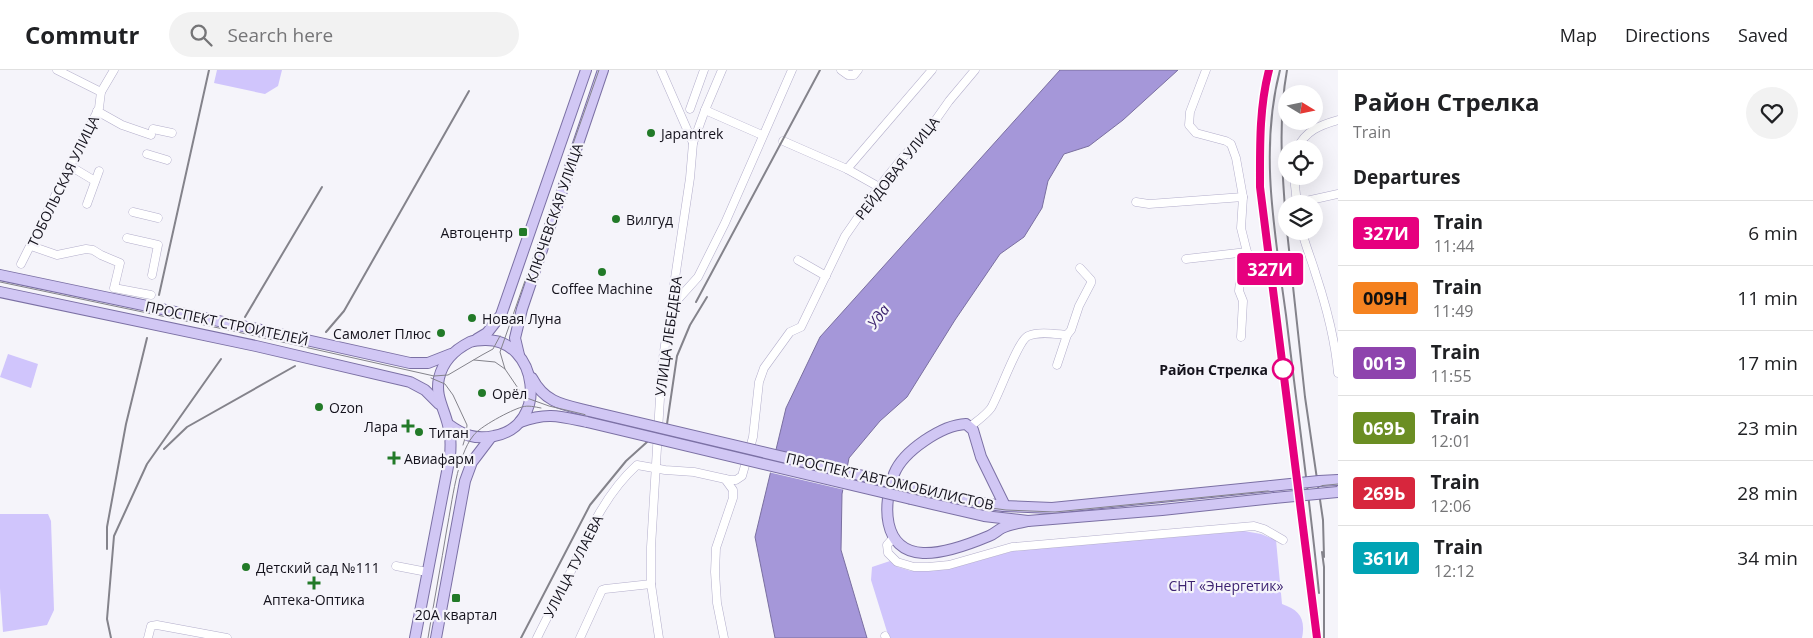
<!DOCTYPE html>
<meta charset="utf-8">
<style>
:root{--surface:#fff;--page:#f2f2f2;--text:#202124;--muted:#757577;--line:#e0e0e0}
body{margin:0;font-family:"Open Sans",sans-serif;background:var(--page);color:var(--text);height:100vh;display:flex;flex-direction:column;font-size:19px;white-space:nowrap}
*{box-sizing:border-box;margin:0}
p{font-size:16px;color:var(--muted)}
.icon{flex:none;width:28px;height:28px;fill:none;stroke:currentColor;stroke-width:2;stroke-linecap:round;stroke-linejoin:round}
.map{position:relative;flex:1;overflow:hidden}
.details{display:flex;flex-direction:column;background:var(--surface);width:475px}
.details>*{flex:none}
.badge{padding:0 10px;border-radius:4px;font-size:18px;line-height:32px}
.needle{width:32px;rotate:100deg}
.fabs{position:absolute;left:1278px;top:15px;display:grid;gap:10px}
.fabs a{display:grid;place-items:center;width:45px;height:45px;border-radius:50%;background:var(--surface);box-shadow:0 5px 20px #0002;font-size:25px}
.map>.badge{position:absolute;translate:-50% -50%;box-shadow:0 0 0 2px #fff}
h2{padding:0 15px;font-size:19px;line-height:45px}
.round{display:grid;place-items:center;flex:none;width:52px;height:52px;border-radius:26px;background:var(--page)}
.head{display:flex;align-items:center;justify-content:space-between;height:85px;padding:0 15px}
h1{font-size:24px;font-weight:700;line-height:38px}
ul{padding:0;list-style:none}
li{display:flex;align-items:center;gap:15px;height:65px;padding:0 15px;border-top:1px solid var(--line)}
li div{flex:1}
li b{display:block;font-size:19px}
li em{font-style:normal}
li .badge{min-width:55px;font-weight:700;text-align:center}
header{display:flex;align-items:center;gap:30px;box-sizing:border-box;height:70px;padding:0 25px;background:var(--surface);border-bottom:1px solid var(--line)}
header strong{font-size:24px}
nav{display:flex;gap:28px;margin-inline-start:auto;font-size:18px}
.search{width:350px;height:45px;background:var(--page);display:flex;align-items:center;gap:12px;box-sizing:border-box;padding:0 18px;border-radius:28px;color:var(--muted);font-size:19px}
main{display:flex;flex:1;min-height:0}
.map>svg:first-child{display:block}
</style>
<header>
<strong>Commutr</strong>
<div class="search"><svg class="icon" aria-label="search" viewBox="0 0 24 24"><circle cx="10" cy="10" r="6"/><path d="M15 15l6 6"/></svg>Search here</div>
<nav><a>Map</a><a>Directions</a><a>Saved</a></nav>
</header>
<main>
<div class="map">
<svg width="1338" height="568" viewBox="0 0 1338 568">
<rect width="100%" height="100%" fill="#f5f4fa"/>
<!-- green -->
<g fill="#d0c5fc">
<path d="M217,0h65l-4,16 -13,8 -51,-11z"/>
<path d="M8,284l30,10 -7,24 -31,-11z"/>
<path d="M0,444h48l3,7 3,89 -7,15 -44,7 -3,-44z"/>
<path d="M1244,461l17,3 15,6 6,64c17,6 24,14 20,34h-413l-18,-58 1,-13 18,-6 8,6 13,4 25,-1 13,-1 64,-18z"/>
</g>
<!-- water -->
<path fill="#a597d9" stroke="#7a6fa0" d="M1060,0h118l-55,50 -34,26 -25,8 -16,27 -6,27 -18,29 -24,17 -45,66 -48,77 -27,24 -31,37 -7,36 -1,56 26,88h-92l-20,-101 31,-129 34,-71z"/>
<!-- pier -->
<path fill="#f5f4fa" d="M773,381l76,19 -4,20 -77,-18z"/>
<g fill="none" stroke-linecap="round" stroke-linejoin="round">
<defs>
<g id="minor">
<path d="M57,0l44,22"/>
<path d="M661,0l32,73"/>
<path d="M841,0l7,5h6l4,-5"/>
<path d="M1206,0l-16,42 -1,13 7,8 30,8 5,3 5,14 7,39 -2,31 6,24 -7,29 -1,10 4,10 -2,36"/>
<path d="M690,39l14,-39"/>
<path d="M705,40l57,25"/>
<path d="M97,41l25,14 29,10"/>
<path d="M153,59l19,4"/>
<path d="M783,71l64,28 32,18"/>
<path d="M1297,79c8,-18 23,-24 41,-29"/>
<path d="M147,84l20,6"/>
<path d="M70,96l25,15"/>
<path d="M847,99l85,-99"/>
<path d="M1294,106l3,28"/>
<path d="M1136,132l13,2 94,-7"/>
<path d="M1297,133l41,-9"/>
<path d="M87,134l12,-33"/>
<path d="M133,142l25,6"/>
<path d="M1302,161c3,14 9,27 13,41 11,33 20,66 23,101"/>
<path d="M127,168l31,7 -6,30"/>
<path d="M31,176l26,9 29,-6 7,1 8,5 19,8 -6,25 37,7"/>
<path d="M1186,189l61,-7"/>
<path d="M798,190l28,16"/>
<path d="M21,194l78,-156 2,-16 13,-22"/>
<path d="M671,237l27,-30 27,-54 67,-153"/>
<path d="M1057,295l10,-30"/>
<path d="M971,356c6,-5 15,-11 20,-18 8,-13 27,-68 37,-72 11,-5 27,-2 39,-1l4,-5 8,-24 12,-23v-3l-11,-12"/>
<path d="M894,467l-7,8 1,8 9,9 17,5h14l21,-2 63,-18 242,-21 10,3 19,11"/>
<path d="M396,496l31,6"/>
<path d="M885,566l1,2"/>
<path d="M148,568l3,-12 6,-1 70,13"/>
<path d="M537,568c11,-23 24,-46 35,-69 17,-38 34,-76 65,-104l28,5 29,2 36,8h6l6,-4 11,-39 6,-55 5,-14 26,-36 11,-5 44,-91 34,-49 24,-30 27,-29 19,-27 26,-31"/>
<path d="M580,568l22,-48 3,-1 46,-5"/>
<path d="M659,568l-8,-54v-37l11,-182 28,-187 3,-35 12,-33 17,-40"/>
<path d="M724,568l-7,-35 -2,-31 1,-24 17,-50v-8l-8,-11"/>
</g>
<g id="major">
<path d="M0,205l252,53 158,35h18l23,-9"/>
<path d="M0,222l256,54 154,36 15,8 14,14"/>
<path d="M477,269l10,-6 14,-18 85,-245"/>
<path d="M519,285l-4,-17 7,-29 81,-239"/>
<path d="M532,308c13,25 32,27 57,33"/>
<path d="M520,352c27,-10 39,-6 67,0"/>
<path d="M1319,411l19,-1"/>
<path d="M914,418l54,13 35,5 49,2 219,-22"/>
<path d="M911,429l73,17 44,5 134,-11 112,-12"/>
<path d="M1005,436l-24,-49 -8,-27 -7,-6c-24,1 -63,27 -72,50 -11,29 -13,77 29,79 21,1 47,-9 66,-17 5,-2 9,-6 13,-8 8,-4 18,-5 26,-7"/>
<path d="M415,568l35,-182c1,-11 1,-21 -2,-31 -4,-17 -13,-29 -9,-47 4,-17 15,-28 31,-36 5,-2 9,-2 15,-2 53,-1 65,86 9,96 -19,4 -31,-1 -46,-12"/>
<path d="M436,568l29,-157 7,-19 19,-25"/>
</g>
</defs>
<!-- minor casing -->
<use href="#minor" stroke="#b3aecb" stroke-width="9"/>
<!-- major casing -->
<use href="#major" stroke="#7b70a4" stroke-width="12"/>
<!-- minor -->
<use href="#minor" stroke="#fff" stroke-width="8"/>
<!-- major -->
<use href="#major" stroke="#d1c7f4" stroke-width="10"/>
<!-- tram -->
<g stroke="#84838b" stroke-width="1">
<path d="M599,0l-99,282 5,17 19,28 25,9 364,87 56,12 37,5 49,2 283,-28"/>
<path d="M0,212l233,49 201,45 14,-1 34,-20 11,-6 7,-13"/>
<path d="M474,290l21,2 10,7"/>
<path d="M431,308l14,6 8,11 14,30 -1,10 -3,10"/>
<path d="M428,568c6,-37 13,-73 19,-110 5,-25 10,-72 26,-92 6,-9 38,-26 49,-29 6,-2 13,0 19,1"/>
</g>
<!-- rail -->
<g stroke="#84838b" stroke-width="2">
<path d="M1269,0l-9,62v55l57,451"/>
<path d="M1280,0c-21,80 -5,164 6,245 11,93 24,185 33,278"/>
<path d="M1286,151c-4,-50 -8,-101 1,-151"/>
<path d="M1287,161l18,166 18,123 1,37"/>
<path d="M159,225l50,-225"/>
<path d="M696,232l124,-232"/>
<path d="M245,247l77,-130"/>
<path d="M326,262l18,-21 125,-220"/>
<path d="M164,379l23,-22 108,-61"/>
<path d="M107,479v-22l19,-103 21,-86"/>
<path d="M1322,482l2,15v71"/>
<path d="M111,568l-4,-19 7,-83 33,-72 74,-105"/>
<path d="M521,568l69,-133 36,-44 41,-37 10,-68 13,-31 17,-28"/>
</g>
<defs>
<g id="major-bridge">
<path d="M589,341l325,77"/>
<path d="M587,352l324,77"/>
<path d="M1271,416l48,-5"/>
<path d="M1274,428l64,-6"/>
</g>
</defs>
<!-- major-bridge casing -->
<use href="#major-bridge" stroke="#7b70a4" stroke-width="12" stroke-linecap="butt"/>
<!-- major-bridge -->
<use href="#major-bridge" stroke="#d1c7f4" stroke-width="10"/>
</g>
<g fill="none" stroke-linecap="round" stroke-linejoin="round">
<defs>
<path id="line" d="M1269,0c-10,38 -9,78 -9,117l57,451"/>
</defs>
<!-- line casing -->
<use href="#line" stroke="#fff" stroke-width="11"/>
<!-- line -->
<use href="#line" stroke="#e6007e" stroke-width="8"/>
</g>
<!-- markers -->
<g fill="#227a28" stroke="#f5f4fa" stroke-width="2">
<circle cx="651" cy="63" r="5"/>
<circle cx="616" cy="149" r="5"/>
<rect x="518" y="157" width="10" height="10" rx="2.5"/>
<circle cx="602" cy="202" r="5"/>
<circle cx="472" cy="248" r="5"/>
<circle cx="441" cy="263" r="5"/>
<circle cx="482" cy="323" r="5"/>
<circle cx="319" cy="337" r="5"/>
<path d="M405.5 348.5h5v5h5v5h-5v5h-5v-5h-5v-5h5z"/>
<circle cx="419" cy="362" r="5"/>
<path d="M391.5 380.5h5v5h5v5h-5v5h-5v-5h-5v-5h5z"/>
<circle cx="246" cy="497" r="5"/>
<path d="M311.5 505.5h5v5h5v5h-5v5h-5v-5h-5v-5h5z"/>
<rect x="451" y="523" width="10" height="10" rx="2.5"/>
</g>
<circle fill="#fff" stroke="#e6007e" stroke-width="2.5" cx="1283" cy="299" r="10"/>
<g text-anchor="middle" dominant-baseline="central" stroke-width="4.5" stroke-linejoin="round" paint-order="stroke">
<!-- poi labels -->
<g font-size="14" fill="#14121c" stroke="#f5f4fa" text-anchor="start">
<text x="661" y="63">Japantrek</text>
<text x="626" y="149">Вилгуд</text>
<text x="513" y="162" text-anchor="end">Автоцентр</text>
<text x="602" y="218" text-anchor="middle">Coffee Machine</text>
<text x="482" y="248">Новая Луна</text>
<text x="431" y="263" text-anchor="end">Самолет Плюс</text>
<text x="492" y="323">Орёл</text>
<text x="329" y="337">Ozon</text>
<text x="398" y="356" text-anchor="end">Лара</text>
<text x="429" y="362">Титан</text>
<text x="404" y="388">Авиафарм</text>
<text x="256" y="497">Детский сад №111</text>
<text x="314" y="529" text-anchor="middle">Аптека-Оптика</text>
<text x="456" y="544" text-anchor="middle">20А квартал</text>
</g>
<!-- street labels -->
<g font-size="14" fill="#14121c" stroke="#f5f4fa">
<text transform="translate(897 98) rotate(-52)">РЕЙДОВАЯ УЛИЦА</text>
<text transform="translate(63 111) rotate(-64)">ТОБОЛЬСКАЯ УЛИЦА</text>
<text transform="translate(554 143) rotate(-71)">КЛЮЧЕВСКАЯ УЛИЦА</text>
<text transform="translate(227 253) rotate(12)">ПРОСПЕКТ СТРОИТЕЛЕЙ</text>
<text transform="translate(668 266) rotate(-82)">УЛИЦА ЛЕБЕДЕВА</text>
<text transform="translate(890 411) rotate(13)">ПРОСПЕКТ АВТОМОБИЛИСТОВ</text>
<text transform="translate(573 496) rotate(-63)">УЛИЦА ТУЛАЕВА</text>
</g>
<!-- stop labels -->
<g font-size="14" font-weight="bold" fill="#14121c" stroke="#f5f4fa" text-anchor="end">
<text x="1268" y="299">Район Стрелка</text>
</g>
<!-- park labels -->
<g font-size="14" fill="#3d2371" stroke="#f5f4fa">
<text x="1226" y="515">СНТ «Энергетик»</text>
</g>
<!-- water labels -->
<g font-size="15" font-style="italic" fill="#3a206d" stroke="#f5f4fa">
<text transform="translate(878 246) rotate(-53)">Уда</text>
</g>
</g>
</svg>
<div class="fabs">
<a><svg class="needle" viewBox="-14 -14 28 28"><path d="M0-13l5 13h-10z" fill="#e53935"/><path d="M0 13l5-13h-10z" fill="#757577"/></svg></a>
<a><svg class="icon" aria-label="locate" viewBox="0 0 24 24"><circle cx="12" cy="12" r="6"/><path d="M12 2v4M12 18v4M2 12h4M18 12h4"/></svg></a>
<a><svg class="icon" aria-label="layers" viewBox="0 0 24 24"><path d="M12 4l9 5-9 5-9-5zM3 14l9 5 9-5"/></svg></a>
</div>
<b class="badge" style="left:1270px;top:199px;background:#e6007e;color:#fff">327И</b>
</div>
<section class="details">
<div class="head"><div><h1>Район Стрелка</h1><p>Train</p></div><a class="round"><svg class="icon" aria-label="heart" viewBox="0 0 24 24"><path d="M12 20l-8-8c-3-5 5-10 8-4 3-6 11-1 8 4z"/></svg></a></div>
<h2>Departures</h2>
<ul>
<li><span class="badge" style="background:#e6007e;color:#fff">327И</span><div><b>Train</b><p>11:44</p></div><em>6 min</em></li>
<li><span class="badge" style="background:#f58220;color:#111">009Н</span><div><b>Train</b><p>11:49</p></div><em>11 min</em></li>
<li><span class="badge" style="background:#8e44ad;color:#fff">001Э</span><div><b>Train</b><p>11:55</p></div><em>17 min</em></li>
<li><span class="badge" style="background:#6b8e23;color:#fff">069Ь</span><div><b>Train</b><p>12:01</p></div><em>23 min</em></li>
<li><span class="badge" style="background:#d7263d;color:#fff">269Ь</span><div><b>Train</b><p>12:06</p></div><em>28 min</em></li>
<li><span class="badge" style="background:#00a3b4;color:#fff">361И</span><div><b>Train</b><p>12:12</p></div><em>34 min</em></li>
</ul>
</section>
</main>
